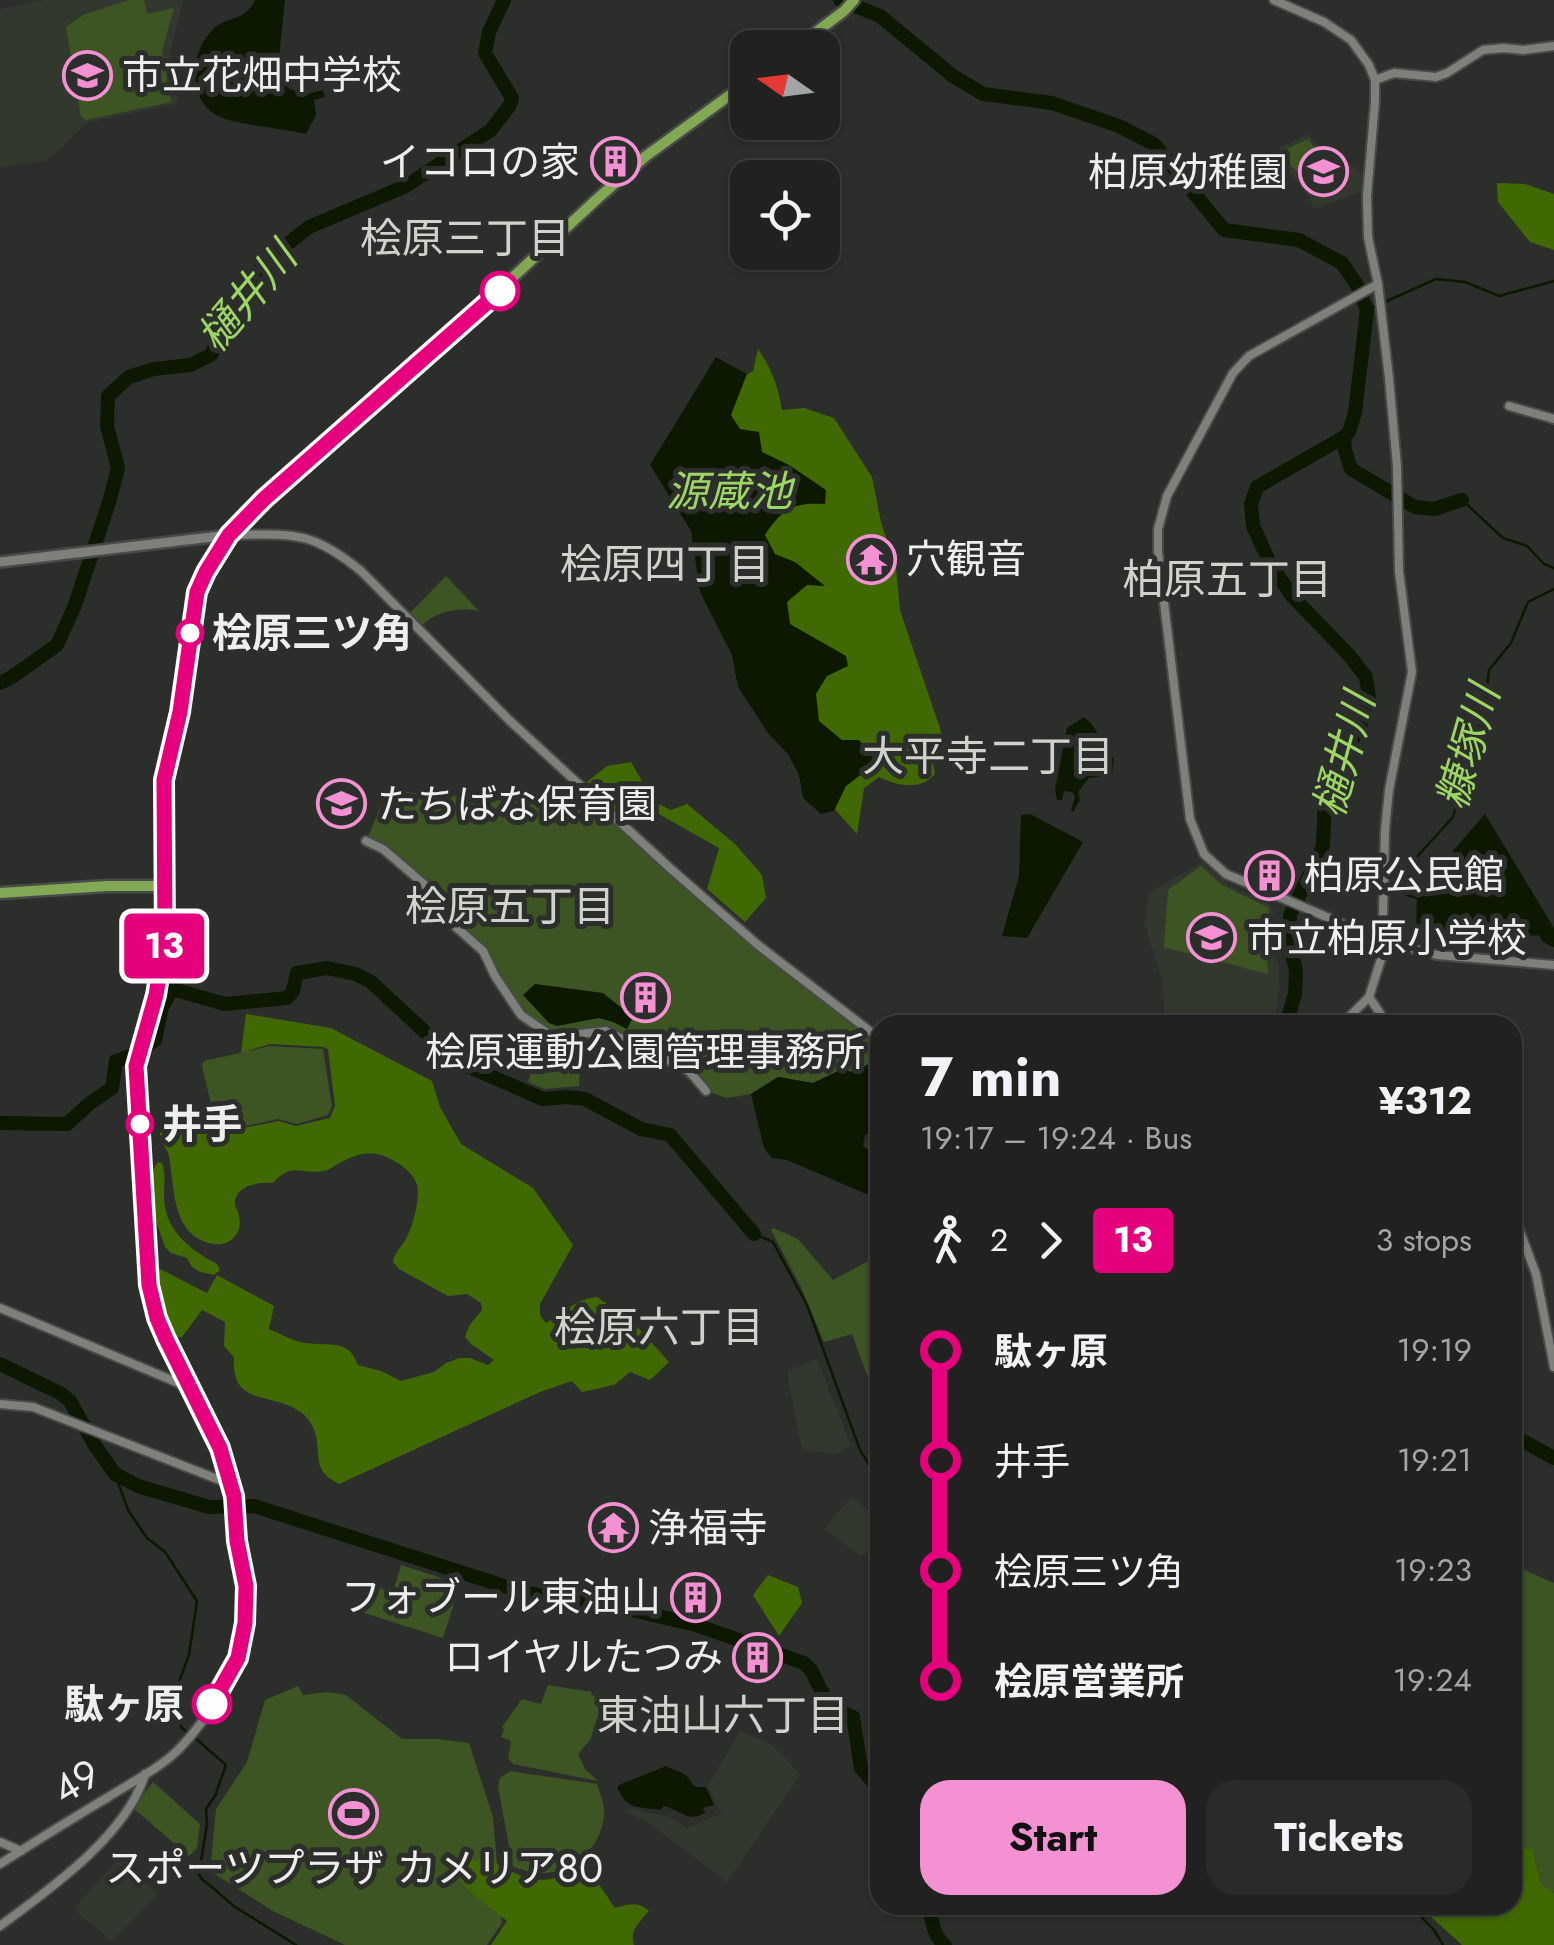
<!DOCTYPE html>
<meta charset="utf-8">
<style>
:root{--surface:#212220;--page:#292a29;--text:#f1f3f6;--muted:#a2a4a5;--line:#3e3f3e;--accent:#f491d3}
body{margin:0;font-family:Jost,"Noto Sans JP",sans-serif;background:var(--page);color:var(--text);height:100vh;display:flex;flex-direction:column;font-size:38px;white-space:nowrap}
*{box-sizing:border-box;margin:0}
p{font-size:32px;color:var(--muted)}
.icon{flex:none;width:55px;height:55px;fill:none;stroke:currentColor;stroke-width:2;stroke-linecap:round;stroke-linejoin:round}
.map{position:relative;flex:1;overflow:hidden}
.drawer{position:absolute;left:870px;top:1015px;width:652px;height:900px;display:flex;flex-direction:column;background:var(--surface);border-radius:30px;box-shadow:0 2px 8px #0004,0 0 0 2px var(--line)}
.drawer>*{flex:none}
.badge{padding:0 20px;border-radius:8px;font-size:35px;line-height:65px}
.needle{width:65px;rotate:284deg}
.fabs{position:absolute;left:730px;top:30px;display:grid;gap:20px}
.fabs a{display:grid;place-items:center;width:110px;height:110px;border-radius:20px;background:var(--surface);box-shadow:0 2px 8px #0004,0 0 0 2px var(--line);font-size:50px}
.map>.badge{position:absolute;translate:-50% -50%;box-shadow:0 0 0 5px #fff}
.legs{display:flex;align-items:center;gap:15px;height:110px;padding:0 50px;font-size:32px}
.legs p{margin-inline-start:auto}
.overview{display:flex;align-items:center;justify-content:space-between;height:170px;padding:0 50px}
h1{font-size:55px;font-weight:700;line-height:75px}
.primary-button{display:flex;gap:20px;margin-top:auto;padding:20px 50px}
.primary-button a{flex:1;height:115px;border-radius:30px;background:var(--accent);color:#111;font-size:40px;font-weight:700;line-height:115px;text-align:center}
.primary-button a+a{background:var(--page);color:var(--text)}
ul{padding:0 50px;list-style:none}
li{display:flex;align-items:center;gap:35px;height:110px;font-size:38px}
li i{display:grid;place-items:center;width:15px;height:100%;margin:0 12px;background:currentColor}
li i::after{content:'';width:25px;height:25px;margin:-12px;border:8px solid;border-radius:50%;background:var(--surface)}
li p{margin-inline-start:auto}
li:first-child i{background:linear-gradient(#0000 50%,currentColor 0)}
li:last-child i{background:linear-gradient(currentColor 50%,#0000 0)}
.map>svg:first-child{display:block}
</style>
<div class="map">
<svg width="1554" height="1945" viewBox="0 0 1554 1945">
<rect width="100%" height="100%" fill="#2c2e2b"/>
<!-- built -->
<g fill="#33382f">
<path d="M44,0h139l-13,52 8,46 -3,6 -89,19 -39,38 -47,6v-158z"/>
<path d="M1308,134l26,26 16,4 13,12 -1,15 -48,18 -4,-10 -36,-48z"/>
<path d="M1202,862l27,23 40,19 6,9 -1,38 5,16v19l-2,22 -5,17h-108l1,-10 -3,-36 -17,-54 4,-32z"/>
<path d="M817,1359l34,87 -16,8 -21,-2 -10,-3 -4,-8 -13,-70z"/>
<path d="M852,1497l18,15 7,23 -4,13 -12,8 -37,-27z"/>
<path d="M740,1731l31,13 29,31 -73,107 -80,-60 -24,-11 10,-2 37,8 17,11 34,-14 -13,-28z"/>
<path d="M119,1858l39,35 -46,49 -38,-33z"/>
</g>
<!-- green -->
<g fill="#3c5523">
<path d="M129,0h15l3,14 27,-6 -12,43 9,51 -85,18 -5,-3 -15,-90 17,-12z"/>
<path d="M1308,139l19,25 17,3v12l-11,4 -9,-4 -6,-12 -20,5 -7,-6 -7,-16z"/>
<path d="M446,576l33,35c-22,-4 -41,0 -58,15l-12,-12z"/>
<path d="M579,784l257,222 44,45v12h-8l-18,9 -14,-2 -27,13 -35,-6 -27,17 -24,4 -21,-7 -17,-20 -83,-40 -53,6 -32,-22 -38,-64 -27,-24 -31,-42 -42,-36 -17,-8 18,-42 20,-7 139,11 21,-2z"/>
<path d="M1201,866l21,19 47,23 -3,47 2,19 -104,-27 4,-57z"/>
<path d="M542,1039l15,5 24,-3 -2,45 -34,3 -17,-7z"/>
<path d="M270,1046l53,3 9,57 -4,9 -31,9 -19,-5 -60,13 -16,-65 2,-6z"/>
<path d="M773,1228l25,11 35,41 47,-25v155l-28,-76 -28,8 -24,-57 -29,-55z"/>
<path d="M401,1565l59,19 -17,54 -79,-25 8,-27 21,6z"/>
<path d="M1513,1565l41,18v310l-13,-9 -9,-36 -19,3z"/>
<path d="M548,1685l44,7 -1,3 5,1 -2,8 7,2 -11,34 -12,14 7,15 13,12 -85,-17 -5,-6 3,-17 -10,-4 3,-7 -2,-3 20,-28 19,5z"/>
<path d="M298,1686l5,9 25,-3 18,3 56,44h36l31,4 24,74 9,106 -15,22h-142l-72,-34 -63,-40 6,-62 31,-47 18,-62z"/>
<path d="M510,1771l87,13c3,10 8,20 7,32 -3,30 -28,56 -59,57 -11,1 -22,-3 -32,-6l-15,-80 2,-9z"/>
<path d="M153,1782l47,42 -3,24 -8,8 -56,-48z"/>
</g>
<!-- forest -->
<g fill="#416903">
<path d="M1497,183l28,1 29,10v56l-24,-8 -32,-40z"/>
<path d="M758,349c14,20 20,37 24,61l22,-2 30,10 38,59 9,45 15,46 4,42 46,136 -15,7 4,21c-15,17 -36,12 -56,3l-15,11 -7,46 -25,-28 3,-66 -22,-20 -27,-91 -18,-72 -10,-24 12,-71 -33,-30 -13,-19 14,-33 15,-9z"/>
<path d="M631,762l23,40 17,8 16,-6 48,40 27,31 4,23 -21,24 -38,-33 12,-41 -71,-40 -32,2 -29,-28 20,-16z"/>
<path d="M246,1014l85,14 101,53 8,26 21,37 72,44 40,57 -33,59v11l6,8c19,-11 27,-23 51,-26l36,25 36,40 -19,18 -20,-8 -16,13 -32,7 -10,-11 -32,11 -201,92c-4,-3 -10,-5 -13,-9 -16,-14 2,-44 -27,-64 -30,-20 -68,-4 -65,-54l-10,-11 1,-24 -23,-12 -20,27 -9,1c-13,-22 -18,-45 -17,-71l51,26 10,-18 57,31 -5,23c10,4 21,11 32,13 24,6 47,-6 57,23l23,6 20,10 33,-9 12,-9 13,-5h11l18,7 6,-5 -23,-16 -6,-7 4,-11 13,-16 -1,-7 -14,-9 -19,2 -49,-27 -6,-7c2,-10 6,-12 11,-20 8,-11 18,-47 12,-60 -3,-8 -14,-17 -22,-21 -21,-13 -37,-8 -58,4 -3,2 -9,6 -13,6 -22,4 -31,-10 -50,12 -13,-1 -36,2 -38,18 -1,7 3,8 4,15 4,17 -8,30 -25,28 -43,-7 -39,-56 -45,-88 -2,-9 -14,-19 -7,-28 7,-8 29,-5 37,-1 6,3 12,11 17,15l3,-8 4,-2 56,-11 17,5 34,-8 5,-12 -7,-57 -5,-2 -53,-3 -29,9z"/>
<path d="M158,1162l4,1c4,11 2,20 2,32 0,35 25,54 53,69l3,6 -6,5 -14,-3 -8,-5 -5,-9 -16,-5 -6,-6 -15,-44c6,-14 -3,-28 8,-41z"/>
<path d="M768,1575l30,12 4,16 -23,33 -26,-41z"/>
<path d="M1532,1848l9,36 13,9v52h-92l-44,-40h94l1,-55z"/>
<path d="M489,1859c17,10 39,24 61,20 8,-1 16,-8 23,-8 21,-1 32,23 42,37 13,-4 23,-7 34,3 -9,10 -20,20 -15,34h-143l16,-24 -34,-27 -20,-21v-6l6,-6z"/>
</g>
<!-- water -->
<g fill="#0c1800">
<path d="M255,0h30l-7,67 10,21 15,7 20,-5 2,7 -11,3 2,15 -10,19c-15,-3 -31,-6 -47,-8 -36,-6 -62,-9 -64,-53 0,-16 6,-31 17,-43 15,-15 32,-7 43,-30z"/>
<path d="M716,357l31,17 -16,41 9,14 19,3 3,20 27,13 37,25 -1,14c-32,-2 -43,5 -60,31l10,19 20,8 30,24 -18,-1 -20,17 3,22 56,32 2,10 -21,10 -11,18 3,27 23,19h17l14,17 -2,10 -25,19 -12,25 -13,3 -18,-16 -4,-23 -11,-21 -20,-21 -30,-46 -6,-32 -32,-63 -9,-61 -41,-66z"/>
<path d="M1084,717l7,6 23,36 -2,16 -23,3 -11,14 2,8 -7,12 -2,-2 4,-13 -3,-5 -8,-1 -2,9h-5l-2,-11 12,-61z"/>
<path d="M1030,814l53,28 -56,96 -25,-2 17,-60 2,-61z"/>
<path d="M1485,814l69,114v7l-45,1 -93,-7 1,-37z"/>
<path d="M535,984l68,9 30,24 -6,12 -14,-7 -14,-4 -42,8 -8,-3 -26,-28z"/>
<path d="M872,1062l8,1v66l-15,6 -2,11 17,12v38h-9l-84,-36 -15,-2 -8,-10 -13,-54 27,-17 35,6 27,-13 14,2z"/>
<path d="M666,1766c6,4 14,5 18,8 11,8 4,14 22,13l8,18 -9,2 -2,3 3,2c-18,12 -25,-2 -42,-6l-4,4c-22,-4 -33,1 -43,-23l2,-2z"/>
</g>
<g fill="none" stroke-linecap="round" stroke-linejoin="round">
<!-- stream -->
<g stroke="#0c1800" stroke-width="2.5">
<path d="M1367,310l69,-31 29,3 34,14 55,-15"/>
<path d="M1462,500l41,38 24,8 17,18 10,4"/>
<path d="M1417,898l-21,-7v-11l57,-63 32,-111 4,-36 22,-27 17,-41 26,-13"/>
<path d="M754,1234l19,8 34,63 53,145 13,21 7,6"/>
<path d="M115,1474l13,36 19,28 18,14 32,49 -8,54 -15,40 7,32 6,5"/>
<path d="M194,1737l32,28 -11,31 -9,13 1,15 -8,50 2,4 34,29 61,38"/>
<path d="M1410,1905l24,25 9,15"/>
</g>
<!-- river -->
<g stroke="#0c1800" stroke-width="14">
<path d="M840,0l40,16 73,60 30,18 69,9 67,23 35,18 70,86 75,10 43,23 15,22 10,25 -12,103 -6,19 -5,5 -87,50 -6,17 2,22 18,39 21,31 57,59 17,22 3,20 -7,25 -31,59 -6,18 -2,47 -33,69v29l6,27 -1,23 -9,31"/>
<path d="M1344,437l1,13 6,19 64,38 19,2 28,-9"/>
<path d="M0,683l12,-6 45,-32 18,-40 35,-106 8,-31 -11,-42 1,-30 21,-19 25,-8 36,-4 21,-10 24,-53 32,-42 42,-33 97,-41 85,-56 19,-25 2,-7 -27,-45 4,-21 15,-32"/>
<path d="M1547,936l7,4"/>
<path d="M0,1123l67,1 22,-20 23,-16 4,-27 17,-6 22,-15 7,-33 10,-18 53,15 62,-6 6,-7 4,-18 30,-5 28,6 15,7 67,62 28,22 78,34 24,-2 18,2 56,30 29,6 84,99"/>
<path d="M0,1364l60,29 10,8 24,43 21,30 23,12 71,21 45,-1 272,87 101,16 69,16 108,38 7,7 18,36 24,11 8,51 19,22"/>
<path d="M1512,1435l42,23"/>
<path d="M929,1905c3,14 4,32 16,40"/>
</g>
<defs>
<g id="tertiary">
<path d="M1274,0l50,22 27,18 18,25 6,15v21l-8,95 1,41 10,47 11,94 8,88 2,105 13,101 -23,118 -4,40 -3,126 -13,41 -28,28"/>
<path d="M1375,80l19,-7 42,4 11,-4 36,-23 21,-2 19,2 31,-4"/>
<path d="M1378,284l-129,72 -16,17 -66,123 -9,33v23l32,267 14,35 22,20 157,67 54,14 117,10"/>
<path d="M1509,406l45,13"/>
<path d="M231,535c62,-1 80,-5 130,36l148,149 162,149 87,76 122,94"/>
<path d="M366,841l17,8 42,36 31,42 27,24 12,25 26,39 32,22 53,-6 76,36 7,4 17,20"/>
<path d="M1369,997l19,28"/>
<path d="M1512,1198l7,31 17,45 18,93"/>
<path d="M0,1308l188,79"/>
<path d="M0,1404l33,3 197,77"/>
<path d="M0,1842l21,9"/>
<path d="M0,1864c36,-23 73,-46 110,-68 22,-14 50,-28 69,-47 31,-32 60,-80 66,-126 4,-29 -4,-54 -8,-82 -4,-33 -6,-65 -18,-97 -9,-21 -21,-40 -32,-60 -17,-32 -29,-64 -38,-99l-13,-218 19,-72 10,-54 1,-55"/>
<path d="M0,1926c50,-37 127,-91 145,-152"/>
</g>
<path id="secondary" d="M0,562l229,-27"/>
<g id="primary">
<path d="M795,48l49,-37 10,-11"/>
<path d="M0,893l107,-7h59l-2,-106 16,-68 13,-99 4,-21 9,-20 23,-37 81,-78 127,-109 160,-149 49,-43 102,-74"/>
</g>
</defs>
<!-- tertiary casing -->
<use href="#tertiary" stroke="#484a47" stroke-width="12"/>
<!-- secondary casing -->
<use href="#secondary" stroke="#484a47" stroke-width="14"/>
<!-- primary casing -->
<use href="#primary" stroke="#484a47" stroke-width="15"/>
<!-- tertiary -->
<use href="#tertiary" stroke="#7e807c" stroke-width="8"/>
<!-- secondary -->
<use href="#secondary" stroke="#7e807c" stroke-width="9"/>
<!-- primary -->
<use href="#primary" stroke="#82a855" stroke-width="10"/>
</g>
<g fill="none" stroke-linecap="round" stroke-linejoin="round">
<defs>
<path id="line-1" d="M212,1704l26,-46 7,-35 1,-37 -9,-45 -3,-45 -14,-48 -54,-109 -9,-21 -8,-33 -13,-219 20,-71 9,-55 -1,-160 16,-68 17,-120 9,-20 23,-37 35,-36 236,-208"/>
</defs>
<!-- line-1 casing -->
<use href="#line-1" stroke="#fff" stroke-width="22"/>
<!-- line-1 -->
<use href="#line-1" stroke="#e6007e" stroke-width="15"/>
</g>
<!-- icons -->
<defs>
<symbol id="school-ring" viewBox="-11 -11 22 22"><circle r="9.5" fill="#2c2e2b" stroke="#f491d3" stroke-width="1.5"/><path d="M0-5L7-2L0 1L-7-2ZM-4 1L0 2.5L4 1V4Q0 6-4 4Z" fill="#f491d3"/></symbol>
<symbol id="building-ring" viewBox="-11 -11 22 22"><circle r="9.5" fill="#2c2e2b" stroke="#f491d3" stroke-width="1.5"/><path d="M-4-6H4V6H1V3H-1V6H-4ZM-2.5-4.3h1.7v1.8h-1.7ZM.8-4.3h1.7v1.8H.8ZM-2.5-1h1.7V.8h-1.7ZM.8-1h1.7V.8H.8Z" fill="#f491d3"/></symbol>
<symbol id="temple-ring" viewBox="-11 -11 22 22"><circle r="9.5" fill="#2c2e2b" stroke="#f491d3" stroke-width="1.5"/><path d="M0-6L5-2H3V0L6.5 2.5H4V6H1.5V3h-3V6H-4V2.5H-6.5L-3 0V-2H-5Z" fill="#f491d3"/></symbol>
<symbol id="stadium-ring" viewBox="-11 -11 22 22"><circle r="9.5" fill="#2c2e2b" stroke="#f491d3" stroke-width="1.5"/><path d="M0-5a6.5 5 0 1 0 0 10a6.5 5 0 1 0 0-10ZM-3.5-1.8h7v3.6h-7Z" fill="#f491d3"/></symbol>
</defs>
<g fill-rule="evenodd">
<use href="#school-ring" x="60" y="48" width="55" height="55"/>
<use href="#building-ring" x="588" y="134" width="55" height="55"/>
<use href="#school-ring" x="1296" y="144" width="55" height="55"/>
<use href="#temple-ring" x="844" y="532" width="55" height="55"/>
<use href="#school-ring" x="314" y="776" width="55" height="55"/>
<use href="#building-ring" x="1242" y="848" width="55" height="55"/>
<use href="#school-ring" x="1184" y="910" width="55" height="55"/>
<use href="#building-ring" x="618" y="970" width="55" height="55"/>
<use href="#temple-ring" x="586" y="1500" width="55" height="55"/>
<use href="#building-ring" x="668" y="1570" width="55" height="55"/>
<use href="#building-ring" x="730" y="1630" width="55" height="55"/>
<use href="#stadium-ring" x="326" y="1786" width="55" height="55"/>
</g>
<!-- markers -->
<g fill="#fff" stroke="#e6007e" stroke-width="5">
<circle cx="500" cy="291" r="18"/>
<circle cx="190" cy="633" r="12"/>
<circle cx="140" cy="1124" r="12"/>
<circle cx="212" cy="1704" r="18"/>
</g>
<g text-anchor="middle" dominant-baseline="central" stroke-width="10" stroke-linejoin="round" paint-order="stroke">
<!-- poi labels -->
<g font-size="40" fill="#eeefed" stroke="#2c2e2b" text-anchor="start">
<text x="122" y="75">市立花畑中学校</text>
<text x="580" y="162" text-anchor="end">イコロの家</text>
<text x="1288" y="172" text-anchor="end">柏原幼稚園</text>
<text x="906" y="559">穴観音</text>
<text x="377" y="804">たちばな保育園</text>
<text x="1304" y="875">柏原公民館</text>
<text x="1247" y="938">市立柏原小学校</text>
<text x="645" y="1052" text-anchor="middle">桧原運動公園管理事務所</text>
<text x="648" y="1528">浄福寺</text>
<text x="661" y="1597" text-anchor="end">フォブール東油山</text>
<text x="723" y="1657" text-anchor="end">ロイヤルたつみ</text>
<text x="354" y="1868" text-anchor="middle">スポーツプラザ カメリア８０</text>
</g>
<!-- stop labels -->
<g font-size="40" font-weight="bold" fill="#eeefed" stroke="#2c2e2b" text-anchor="start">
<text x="212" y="633">桧原三ツ角</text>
<text x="162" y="1124">井手</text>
<text x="184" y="1704" text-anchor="end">駄ヶ原</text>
</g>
<!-- street labels -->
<g font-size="40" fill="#eeefed" stroke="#2c2e2b">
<text transform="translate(76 1781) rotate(-31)">49</text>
</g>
<!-- neighbourhood labels -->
<g font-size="42" fill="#cfd2cd" stroke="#2c2e2b">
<text x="465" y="238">桧原三丁目</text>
<text x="665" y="564">桧原四丁目</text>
<text x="1227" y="579">柏原五丁目</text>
<text x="988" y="756">大平寺二丁目</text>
<text x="510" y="906">桧原五丁目</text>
<text x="659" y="1327">桧原六丁目</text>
<text x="723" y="1715">東油山六丁目</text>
</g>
<!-- water labels -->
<g font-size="42" font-style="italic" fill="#9dd663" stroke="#2c2e2b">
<text transform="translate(247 297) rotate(-50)">樋井川</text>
<text x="729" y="491">源蔵池</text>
<text transform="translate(1468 747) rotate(-74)">糠塚川</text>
<text transform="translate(1344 755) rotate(-75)">樋井川</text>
</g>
</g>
</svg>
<div class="fabs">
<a><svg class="needle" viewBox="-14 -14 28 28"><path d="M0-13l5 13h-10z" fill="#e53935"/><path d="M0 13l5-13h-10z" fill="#a2a4a5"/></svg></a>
<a><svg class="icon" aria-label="locate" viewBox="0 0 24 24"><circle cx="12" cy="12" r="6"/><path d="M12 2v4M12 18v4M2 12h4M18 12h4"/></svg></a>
</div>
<b class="badge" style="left:164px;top:946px;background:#e6007e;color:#fff">13</b>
<section class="drawer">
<div class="overview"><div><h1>7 min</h1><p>19:17 – 19:24 · Bus</p></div><b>¥312</b></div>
<div class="legs"><svg class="icon" aria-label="walk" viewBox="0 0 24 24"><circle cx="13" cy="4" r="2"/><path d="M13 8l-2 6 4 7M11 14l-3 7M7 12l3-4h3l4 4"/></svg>2<svg class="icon" aria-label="forward" viewBox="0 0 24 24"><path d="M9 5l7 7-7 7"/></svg><b class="badge" style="background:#e6007e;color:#fff">13</b><p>3 stops</p></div>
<ul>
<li><i style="color:#e6007e"></i><b>駄ヶ原</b><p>19:19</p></li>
<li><i style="color:#e6007e"></i><span>井手</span><p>19:21</p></li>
<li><i style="color:#e6007e"></i><span>桧原三ツ角</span><p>19:23</p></li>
<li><i style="color:#e6007e"></i><b>桧原営業所</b><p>19:24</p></li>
</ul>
<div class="primary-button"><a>Start</a><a>Tickets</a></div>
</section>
</div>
